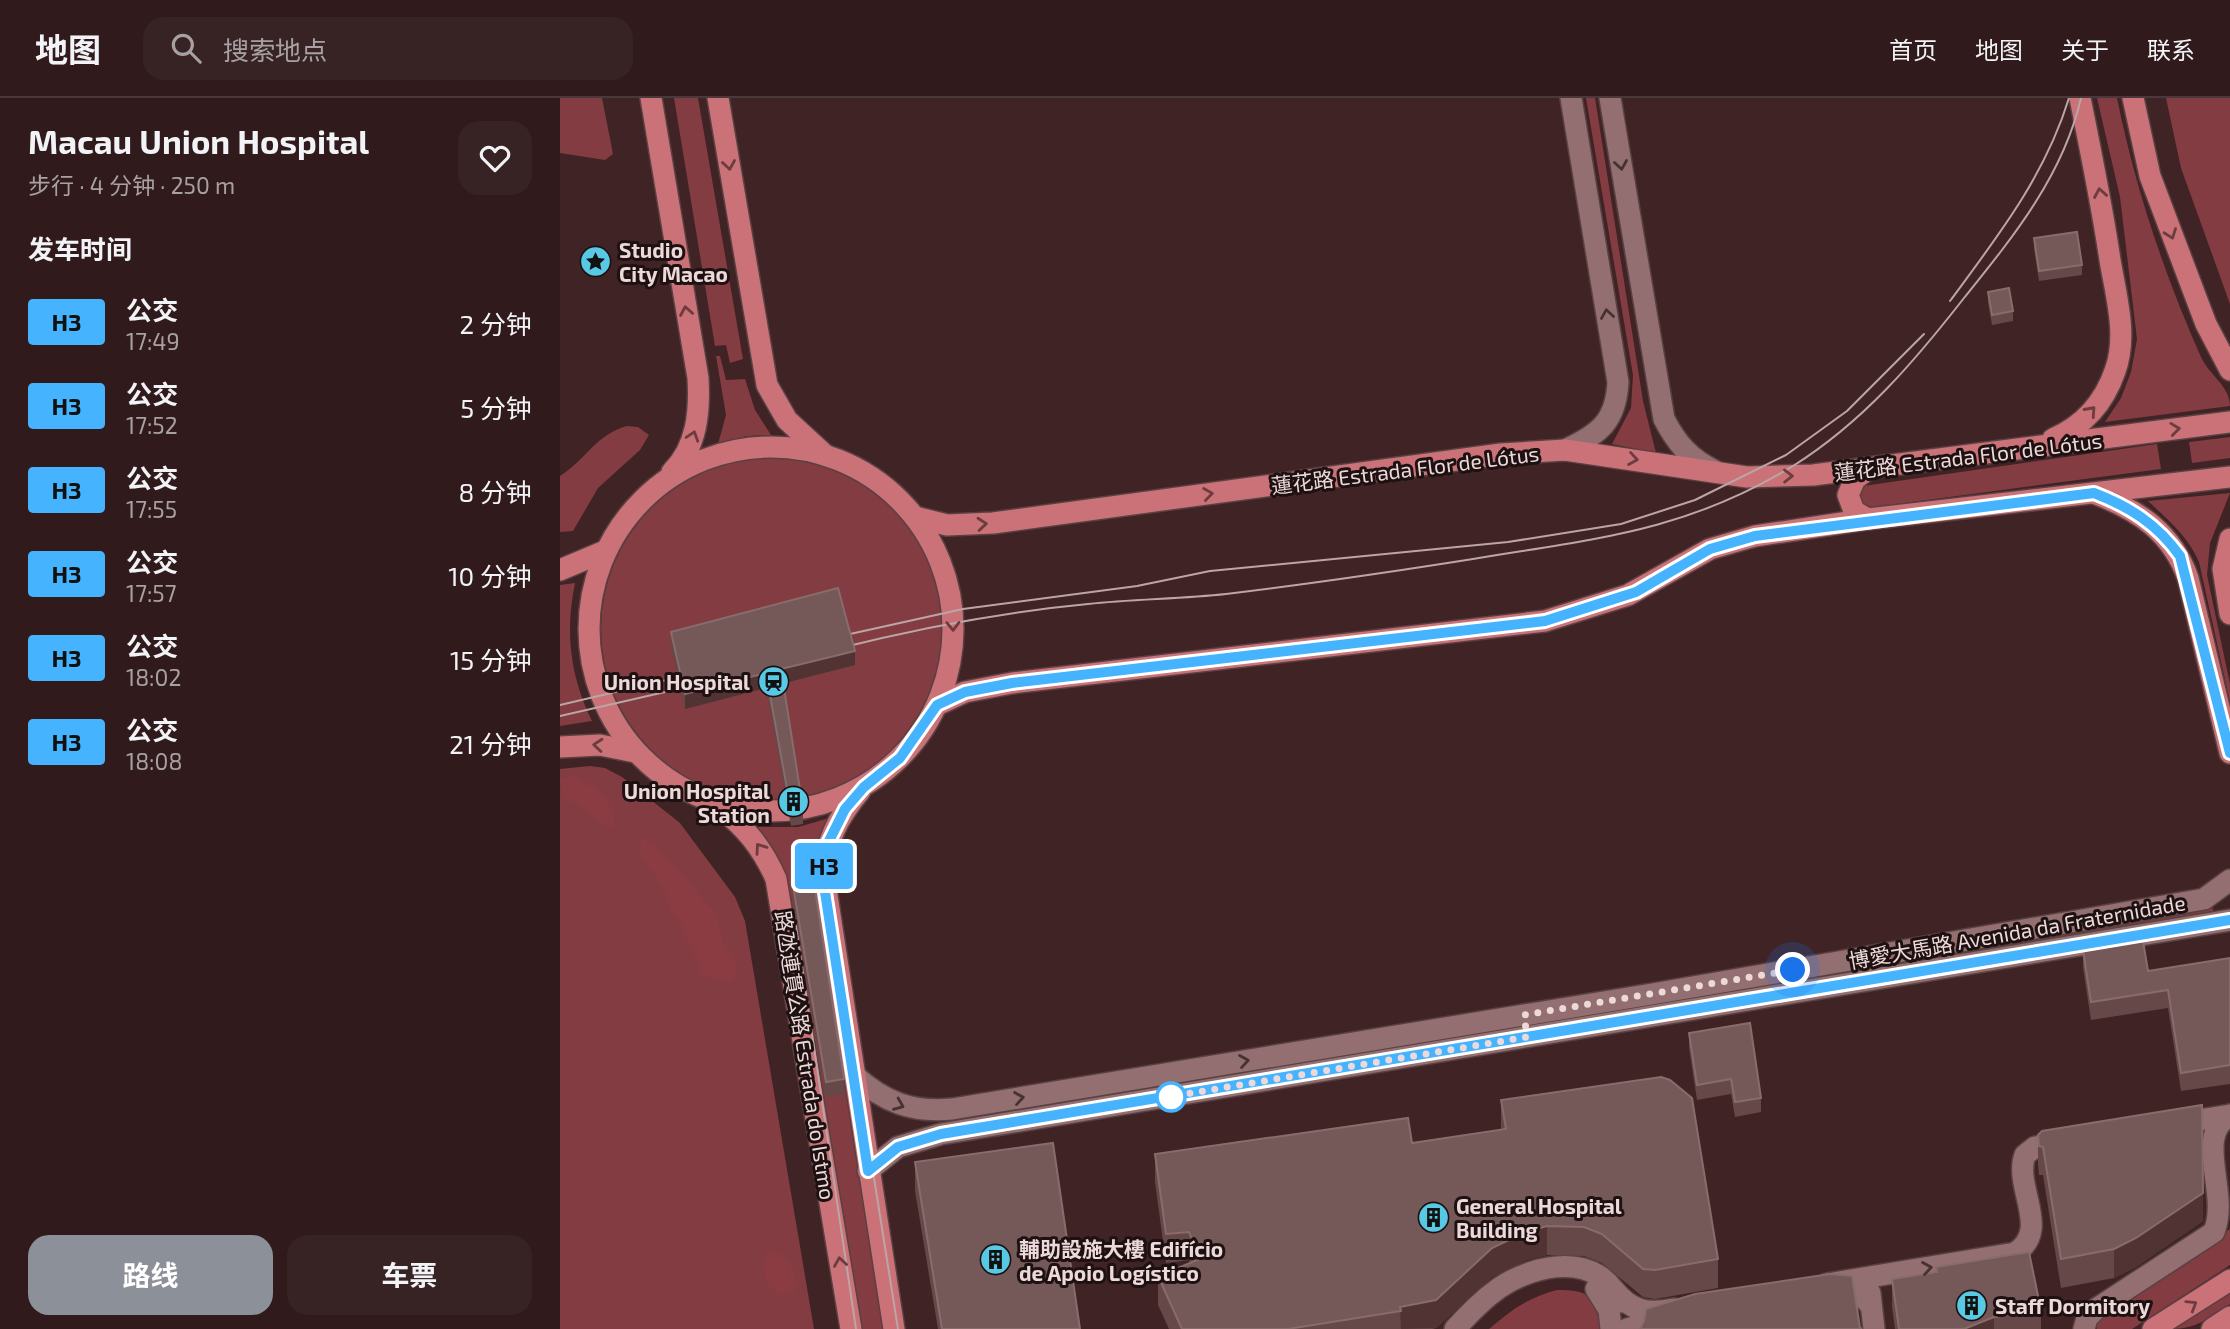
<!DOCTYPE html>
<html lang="zh">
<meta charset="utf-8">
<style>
:root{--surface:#301a1b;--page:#382324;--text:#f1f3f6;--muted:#a8a1a3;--line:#4b383a;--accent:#8c9099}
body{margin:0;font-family:"Exo 2","Noto Sans SC",sans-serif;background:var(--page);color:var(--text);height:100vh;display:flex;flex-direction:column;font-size:26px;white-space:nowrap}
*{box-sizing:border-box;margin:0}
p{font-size:23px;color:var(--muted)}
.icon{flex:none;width:38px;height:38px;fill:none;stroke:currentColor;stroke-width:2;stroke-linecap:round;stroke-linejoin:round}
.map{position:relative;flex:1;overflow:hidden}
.panel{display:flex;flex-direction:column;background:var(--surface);width:560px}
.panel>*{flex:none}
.badge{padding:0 14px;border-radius:5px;font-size:24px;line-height:46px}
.you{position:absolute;width:35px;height:35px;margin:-18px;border:5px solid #fff;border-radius:50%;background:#1a73e8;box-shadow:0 0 0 10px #1a73e833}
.map>.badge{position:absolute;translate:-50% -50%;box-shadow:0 0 0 4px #fff}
h2{padding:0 28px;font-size:26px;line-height:63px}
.round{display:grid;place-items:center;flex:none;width:74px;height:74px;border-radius:21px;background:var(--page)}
.headline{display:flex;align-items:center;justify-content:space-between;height:119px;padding:0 28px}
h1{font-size:33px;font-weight:700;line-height:52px}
.button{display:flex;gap:14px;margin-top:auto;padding:14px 28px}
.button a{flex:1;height:80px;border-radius:21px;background:var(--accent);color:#fff;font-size:28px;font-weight:700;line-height:80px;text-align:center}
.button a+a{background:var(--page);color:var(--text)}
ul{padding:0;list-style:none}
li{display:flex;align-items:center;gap:21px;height:84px;padding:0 28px}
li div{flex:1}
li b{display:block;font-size:26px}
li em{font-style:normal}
li .badge{min-width:77px;font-weight:700;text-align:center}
header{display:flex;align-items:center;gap:42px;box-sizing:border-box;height:98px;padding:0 35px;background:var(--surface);border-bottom:2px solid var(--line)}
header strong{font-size:33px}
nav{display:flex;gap:38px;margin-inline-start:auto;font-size:24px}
.search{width:490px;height:63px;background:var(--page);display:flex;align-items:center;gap:18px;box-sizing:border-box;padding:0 24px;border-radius:21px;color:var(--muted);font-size:26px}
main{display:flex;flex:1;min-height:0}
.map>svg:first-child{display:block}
</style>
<header>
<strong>地图</strong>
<div class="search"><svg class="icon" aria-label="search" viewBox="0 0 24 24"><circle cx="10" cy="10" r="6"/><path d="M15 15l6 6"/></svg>搜索地点</div>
<nav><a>首页</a><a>地图</a><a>关于</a><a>联系</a></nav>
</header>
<main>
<section class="panel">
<div class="headline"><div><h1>Macau Union Hospital</h1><p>步行 · 4 分钟 · 250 m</p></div><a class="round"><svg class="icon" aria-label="heart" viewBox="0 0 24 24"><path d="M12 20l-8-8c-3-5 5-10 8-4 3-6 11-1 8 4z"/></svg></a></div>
<h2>发车时间</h2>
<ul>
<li><span class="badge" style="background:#46b3ff;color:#111">H3</span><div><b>公交</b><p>17:49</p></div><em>2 分钟</em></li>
<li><span class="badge" style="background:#46b3ff;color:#111">H3</span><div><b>公交</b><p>17:52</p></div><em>5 分钟</em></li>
<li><span class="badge" style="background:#46b3ff;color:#111">H3</span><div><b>公交</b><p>17:55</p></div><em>8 分钟</em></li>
<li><span class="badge" style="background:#46b3ff;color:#111">H3</span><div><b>公交</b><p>17:57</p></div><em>10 分钟</em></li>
<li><span class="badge" style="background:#46b3ff;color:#111">H3</span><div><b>公交</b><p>18:02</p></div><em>15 分钟</em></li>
<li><span class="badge" style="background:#46b3ff;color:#111">H3</span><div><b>公交</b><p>18:08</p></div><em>21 分钟</em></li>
</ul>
<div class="button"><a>路线</a><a>车票</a></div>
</section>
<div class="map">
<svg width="1670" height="1231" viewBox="0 0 1670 1231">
<rect width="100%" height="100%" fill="#402324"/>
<!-- green -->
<g fill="#833c42">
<path d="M0,0h42l11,56 -8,6 -45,-7z"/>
<path d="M114,0h24l45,261 -13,4 -4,-18 -11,1z"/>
<path d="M1026,0h9l48,303 13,52 -44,-9 19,-36 2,-33z"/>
<path d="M1537,0h20c18,89 47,176 84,259 8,18 29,29 29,49l-125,16 16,-24 10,-26 6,-33 -17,-142z"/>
<path d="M1606,0h64v206l-49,-136z"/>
<path d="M156,258h4l6,24 19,-1 10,31 16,25 -24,1 -29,8 8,-29z"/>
<path d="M67,328l11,1 11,8 -9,15 -42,38 -25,43 -13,1v-56c27,-17 35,-41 67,-50z"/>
<path d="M1670,339v21l-38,5 -3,-21z"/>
<path d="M1597,346l4,25 -294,39 -9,-6v-14l5,-2z"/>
<circle cx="212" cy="531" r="171"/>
<path d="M1670,395l-20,50 -3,32 23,109v18l-31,-140c-11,-26 -31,-42 -51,-61z"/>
<path d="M15,485c-10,49 -5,93 17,138l-32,5v-141z"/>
<path d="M30,668l15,2 17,9 58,46 55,74 10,24 69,408h-254v-560z"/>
<path d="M273,719l-7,16 60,496h-28l-71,-437 -7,-32 -22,-33h40z"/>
<path d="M1651,804l3,12 -401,66 -1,-5 380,-62z"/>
<path d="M1670,1131v36l-98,64h-35v-9z"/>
<path d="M997,1192c33,0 41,7 47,39h-115c22,-19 40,-32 68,-39z"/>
<path d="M1670,1192v14c-20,14 -34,25 -59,25z"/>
</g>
<!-- forest -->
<g fill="#8b3c43">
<path d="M12,678c24,13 39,17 42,48l-5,3c-16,-8 -27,-22 -43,-28l-6,-20z"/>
<path d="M81,741l14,5 61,70 7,27 13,22 1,11 -6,10 -28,-9 -22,-51 -10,-14 -8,-24 -23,-31z"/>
<path d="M207,1155l15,1 9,10 6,21 -4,7 -13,4 -13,-13 -4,-18z"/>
</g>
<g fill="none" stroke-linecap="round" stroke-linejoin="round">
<defs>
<g id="minor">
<path d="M1050,0l54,321c13,25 26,40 51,52"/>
<path d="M1005,352c35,-16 51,-29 53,-68l-47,-284"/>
<path d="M294,977c30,27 58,38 98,34l700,-115 552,-95 26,-19"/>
<path d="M1615,1026l55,-9"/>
<path d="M308,1073l30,-24 43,-13 1289,-214"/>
<path d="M1267,1186l188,-31c37,-23 -2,-66 10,-98l10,-8 29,-5"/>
<path d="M1036,1191l13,21 2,19"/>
<path d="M1054,1192c18,22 34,24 60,19"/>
<path d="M1275,1193h23l13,15"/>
<path d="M1310,1195l4,36"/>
<path d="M895,1231c14,-15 27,-29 44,-41 37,-25 100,-37 121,14"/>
<path d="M1067,1231l38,-10"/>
<path d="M1524,1231l3,-11 9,-9 118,-77c16,-40 -21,-95 16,-117"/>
</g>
<g id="major">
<path d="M91,0l47,280c2,34 -1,69 -26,94"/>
<path d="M158,0l49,287 20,35 37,34"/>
<path d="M1573,0l17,78 56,148 24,46"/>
<path d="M1493,341c30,-13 51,-36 62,-68 13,-35 1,-75 -5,-111 -8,-54 -19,-108 -30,-162"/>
<circle cx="211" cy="531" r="182"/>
<path d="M1307,372l-12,9 -7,16 6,16 14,8"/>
<path d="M1536,396c44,17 76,39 92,84l42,175"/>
<path d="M355,419l32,8 46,-2 508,-69 64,-4 182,27 66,-2 417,-53"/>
<path d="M1670,441l-7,30 7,45"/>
<path d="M0,472l45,-19"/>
<path d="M377,607l28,-13 47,-9 533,-62 83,-26 82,-46 45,-13 113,-17 362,-42"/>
<path d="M0,649l40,-2 35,7"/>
<path d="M300,693c-21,25 -36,52 -36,85l70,453"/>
<path d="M158,708c27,21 44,41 58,73l75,450"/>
<path d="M1593,1231l77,-49"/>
<path d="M1652,1231l18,-12"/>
</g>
</defs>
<!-- minor casing -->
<use href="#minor" stroke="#594142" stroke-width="24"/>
<!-- major casing -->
<use href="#major" stroke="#594142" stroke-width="24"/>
<!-- minor -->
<use href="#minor" stroke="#936f71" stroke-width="21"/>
<!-- major -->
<use href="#major" stroke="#cb7178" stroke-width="21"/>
<!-- tram -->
<g stroke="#bba5a5" stroke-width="2">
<path d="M1390,203c48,-65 95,-125 119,-203"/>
<path d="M272,540l131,-29 174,-23 73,-15 298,-29 113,-18 74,-24 91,-45 61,-44 77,-77"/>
<path d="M276,551c83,-21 167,-37 252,-45 46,-5 92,-5 138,-10 83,-10 165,-22 247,-35 120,-20 212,-27 320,-93 70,-44 121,-104 171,-168 49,-61 99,-122 117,-200"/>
<path d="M0,607l136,-32"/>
<path d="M0,618l140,-32"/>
<path d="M268,790l70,441"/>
<path d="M234,815l62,416"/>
</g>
</g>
<!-- wall -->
<g fill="#664849">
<path d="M1474,140l48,27v10l-43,6 -5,-33z"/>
<path d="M1428,194l25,19v10l-21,4 -4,-23z"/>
<path d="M111,534l184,33 -71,18 19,126v15l-12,2 -25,-138 -81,21 -14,-63z"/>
<path d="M233,788l51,193v15l-18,3 -33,-196z"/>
<path d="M1523,852l65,21 82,-13v126l-49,7 -13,-83 -77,12 -8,-52z"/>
<path d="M1129,935l72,65v14l-26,5 -4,-23 -34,6 -8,-52z"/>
<path d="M941,1002l217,159v29l-63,11 -12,-2 -41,-34 -18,-7 -37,-1 -21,5 -34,17 -56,51 -4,1h-263l-11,-24v-29l32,-13 -1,-3 -23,3 -11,-81v-28l257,-11 89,-13z"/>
<path d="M1478,1037l165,86 -67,46 -22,11 -53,10 -18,-113h-4l-1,-11z"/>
<path d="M355,1064l165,167h-142l-23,-138z"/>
<path d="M1376,1169l105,43v19h-146l-3,-22v-28l44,-7z"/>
</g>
<!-- shaded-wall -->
<g fill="#513334">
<path d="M295,553v14l-74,19v-15z"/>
<path d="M206,575v15l-81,21v-15z"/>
<path d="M1643,1095v28l-67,46 -22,11v-29z"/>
<path d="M987,1128v29l-21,5 -34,17 -56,51 -35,1 -1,-22 92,-59 34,-16z"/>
<path d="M1434,1219v12h-30z"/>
</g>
<!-- building -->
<g fill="#755858" stroke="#886c6c" stroke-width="2">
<path d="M1517,134l5,33 -43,6 -5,-33z"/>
<path d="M1449,190l4,23 -21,4 -4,-23z"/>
<path d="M278,490l17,63 -74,18 22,140 -12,2 -25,-138 -81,21 -14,-62z"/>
<path d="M254,784l30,197 -18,3 -33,-196z"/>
<path d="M1583,843l5,30 82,-13v107l-49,8 -13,-83 -77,12 -8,-52z"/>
<path d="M1190,925l11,75 -26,4 -4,-23 -34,6 -8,-52z"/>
<path d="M1101,979l9,3 22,18 26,161 -63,11 -12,-1 -41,-35 -18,-7 -37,-1 -21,6 -34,16 -56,52 -36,7 1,4 -113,18h-106l-24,-53 42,-17 -11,-27 -23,2 -11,-80 253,-36 4,25 94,-14 -5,-29z"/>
<path d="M1642,1007l1,88 -67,45 -22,11 -53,10 -18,-112 -4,-1 -1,-11 4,-4z"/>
<path d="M493,1045l27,186h-138l-27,-167z"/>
<path d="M1469,1154l12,58 -47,7 -30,12h-65l-7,-50 45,-7 -1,-5z"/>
<path d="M1270,1176l22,2 8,52 2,1h-222l4,-8 2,-12 49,-15z"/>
</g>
<!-- one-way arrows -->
<defs><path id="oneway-chevron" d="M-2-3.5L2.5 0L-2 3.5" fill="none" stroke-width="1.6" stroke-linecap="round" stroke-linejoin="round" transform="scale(1.75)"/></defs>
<g stroke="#6c3c3f">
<use href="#oneway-chevron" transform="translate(169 67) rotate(81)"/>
<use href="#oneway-chevron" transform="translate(1540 95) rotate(-100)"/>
<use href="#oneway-chevron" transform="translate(1611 136) rotate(70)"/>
<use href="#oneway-chevron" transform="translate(126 213) rotate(-100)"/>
<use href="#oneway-chevron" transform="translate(1531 313) rotate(-48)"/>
<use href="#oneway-chevron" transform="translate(1615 331) rotate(-7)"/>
<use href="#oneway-chevron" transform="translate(133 338) rotate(-72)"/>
<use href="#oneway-chevron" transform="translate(1073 361) rotate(9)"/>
<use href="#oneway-chevron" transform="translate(1228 378) rotate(-1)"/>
<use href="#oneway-chevron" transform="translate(648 396) rotate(-8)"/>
<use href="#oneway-chevron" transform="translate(422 426) rotate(-5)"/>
<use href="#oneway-chevron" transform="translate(393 528) rotate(89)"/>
<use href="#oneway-chevron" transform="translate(38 647) rotate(-175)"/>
<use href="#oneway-chevron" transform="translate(200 750) rotate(-125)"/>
<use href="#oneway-chevron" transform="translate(280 1164) rotate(-99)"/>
<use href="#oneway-chevron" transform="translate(1632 1207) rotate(-32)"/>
</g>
<g stroke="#473233">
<use href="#oneway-chevron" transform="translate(1061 67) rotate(81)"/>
<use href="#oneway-chevron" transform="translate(1047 216) rotate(-99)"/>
<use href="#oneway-chevron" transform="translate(684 963) rotate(-9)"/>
<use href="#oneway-chevron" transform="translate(459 1000) rotate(-9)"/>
<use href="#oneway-chevron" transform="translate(339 1007) rotate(22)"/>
<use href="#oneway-chevron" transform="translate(1367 1170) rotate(-9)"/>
</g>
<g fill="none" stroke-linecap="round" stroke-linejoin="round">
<defs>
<path id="line" d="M1670,655l-50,-197c-23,-32 -50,-49 -86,-63l-339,43 -45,13 -74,43 -91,29 -533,62 -47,9 -28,13 -37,53 -36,29 -19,22 -17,34 -4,15 1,34 43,279 30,-24 43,-13 1289,-214"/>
</defs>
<!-- line casing -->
<use href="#line" stroke="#fff" stroke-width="16"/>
<!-- line -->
<use href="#line" stroke="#46b3ff" stroke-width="10"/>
<!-- walk -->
<path stroke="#edd9d9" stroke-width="7" stroke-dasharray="0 12.6" d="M611,999h-3l359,-60 -3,-22 269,-45"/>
</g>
<!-- icons -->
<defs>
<symbol id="sight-disc" viewBox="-11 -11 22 22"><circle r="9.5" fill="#58c9e4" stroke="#1e1111"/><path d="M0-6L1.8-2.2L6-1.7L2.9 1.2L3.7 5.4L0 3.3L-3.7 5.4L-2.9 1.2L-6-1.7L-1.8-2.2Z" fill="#111"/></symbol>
<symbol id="station-disc" viewBox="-11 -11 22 22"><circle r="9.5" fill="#58c9e4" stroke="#1e1111"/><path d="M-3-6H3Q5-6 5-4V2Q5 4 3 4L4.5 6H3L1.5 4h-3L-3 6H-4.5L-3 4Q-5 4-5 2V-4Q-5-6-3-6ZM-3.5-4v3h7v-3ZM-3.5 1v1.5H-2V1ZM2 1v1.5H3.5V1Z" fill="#111"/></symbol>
<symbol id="building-disc" viewBox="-11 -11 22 22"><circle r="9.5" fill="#58c9e4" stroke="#1e1111"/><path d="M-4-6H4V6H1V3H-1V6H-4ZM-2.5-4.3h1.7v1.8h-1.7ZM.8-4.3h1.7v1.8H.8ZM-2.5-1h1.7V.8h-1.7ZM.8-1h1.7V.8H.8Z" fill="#111"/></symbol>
</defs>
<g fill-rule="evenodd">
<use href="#sight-disc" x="18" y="146" width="35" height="35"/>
<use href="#station-disc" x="196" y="566" width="35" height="35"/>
<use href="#building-disc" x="216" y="686" width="35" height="35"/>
<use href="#building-disc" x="856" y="1102" width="35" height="35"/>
<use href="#building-disc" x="418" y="1144" width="35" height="35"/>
<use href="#building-disc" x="1394" y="1190" width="35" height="35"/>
</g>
<!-- markers -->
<circle fill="#fff" stroke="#46b3ff" stroke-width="3.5" cx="611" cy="999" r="14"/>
<g text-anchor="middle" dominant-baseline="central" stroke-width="6" stroke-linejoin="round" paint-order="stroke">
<!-- poi labels -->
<g font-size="21" font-weight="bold" fill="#edd9d9" stroke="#1e1111" text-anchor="start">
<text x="59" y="151">Studio<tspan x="59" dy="24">City Macao</tspan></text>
<text x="190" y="583" text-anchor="end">Union Hospital</text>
<text x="210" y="692" text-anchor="end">Union Hospital<tspan x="210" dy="24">Station</tspan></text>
<text x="896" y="1107">General Hospital<tspan x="896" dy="24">Building</tspan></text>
<text x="459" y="1150">輔助設施大樓 Edifício<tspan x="459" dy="24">de Apoio Logístico</tspan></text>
<text x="1435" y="1207">Staff Dormitory</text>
</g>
<!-- street labels -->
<g font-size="21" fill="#edd9d9" stroke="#1e1111">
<text transform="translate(1408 358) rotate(-7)">蓮花路 Estrada Flor de Lótus</text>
<text transform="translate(845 371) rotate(-7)">蓮花路 Estrada Flor de Lótus</text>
<text transform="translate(1457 833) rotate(-10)">博愛大馬路 Avenida da Fraternidade</text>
<text transform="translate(246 957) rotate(81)">路氹連貫公路 Estrada do Istmo</text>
</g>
</g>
</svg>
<div class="you" style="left:1233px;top:872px"></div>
<b class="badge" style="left:264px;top:768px;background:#46b3ff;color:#111">H3</b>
</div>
</main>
